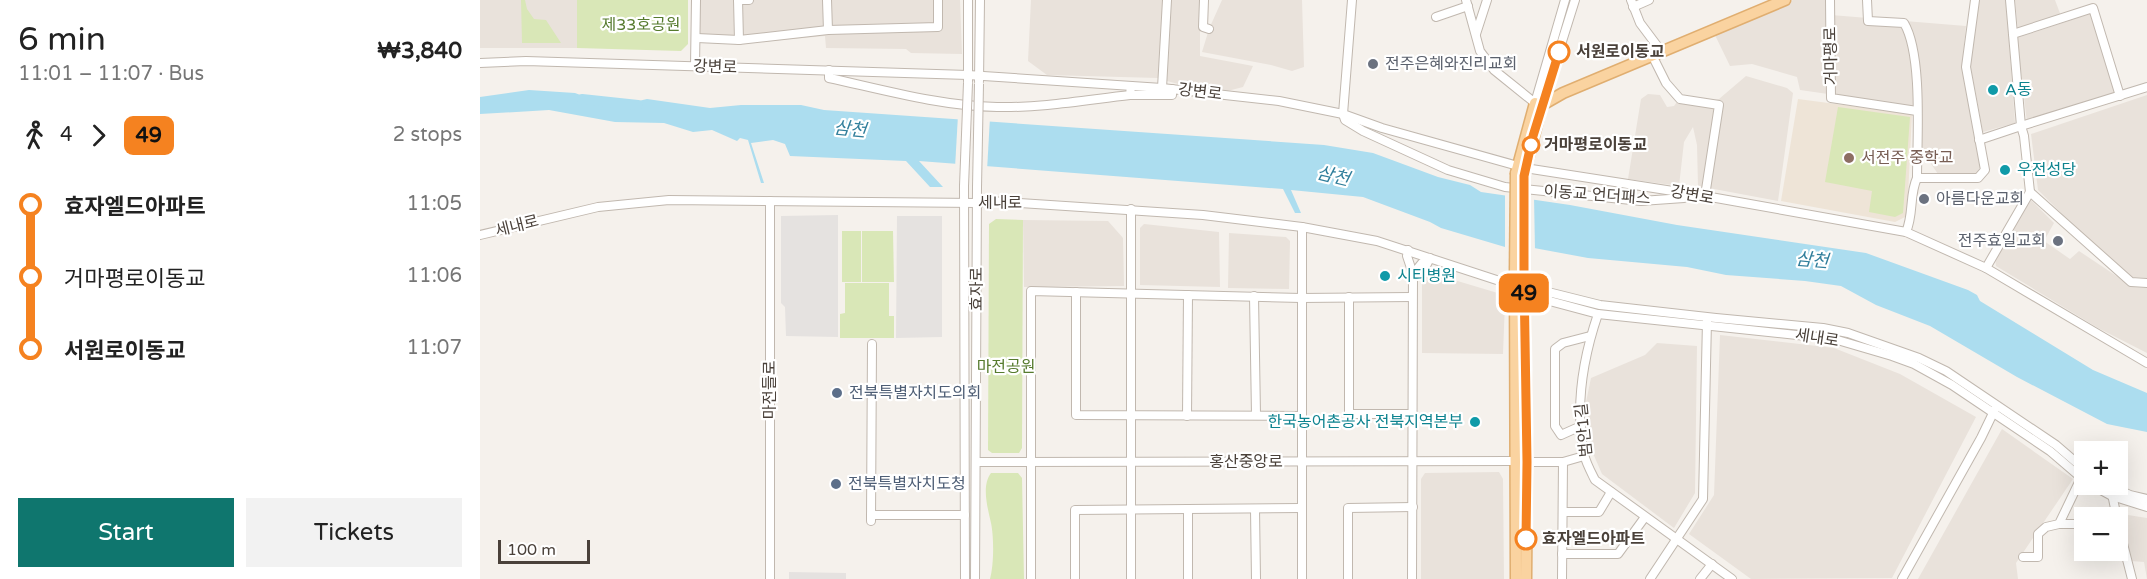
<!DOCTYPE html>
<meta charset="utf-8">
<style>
:root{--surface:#fff;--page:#f2f2f2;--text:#222;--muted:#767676;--accent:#0f766e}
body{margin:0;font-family:"Varela Round","Noto Sans KR",sans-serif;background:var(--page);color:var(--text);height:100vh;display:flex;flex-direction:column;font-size:22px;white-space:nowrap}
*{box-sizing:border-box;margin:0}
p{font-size:20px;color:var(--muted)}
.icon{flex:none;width:33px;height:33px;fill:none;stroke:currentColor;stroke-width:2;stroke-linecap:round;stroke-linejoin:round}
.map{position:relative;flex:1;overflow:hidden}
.drawer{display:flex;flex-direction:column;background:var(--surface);width:480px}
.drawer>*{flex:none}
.badge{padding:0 12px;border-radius:9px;font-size:21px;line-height:39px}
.fabs{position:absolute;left:1594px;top:441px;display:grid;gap:12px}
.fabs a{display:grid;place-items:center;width:54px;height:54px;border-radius:0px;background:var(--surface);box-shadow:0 6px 24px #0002;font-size:30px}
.scale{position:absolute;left:18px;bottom:15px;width:92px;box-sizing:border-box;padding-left:6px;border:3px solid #4a413a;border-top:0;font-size:16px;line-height:21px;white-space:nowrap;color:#4a413a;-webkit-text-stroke:4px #fff;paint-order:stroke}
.map>.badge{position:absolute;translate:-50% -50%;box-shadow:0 0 0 3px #fff}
.legs{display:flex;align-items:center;gap:9px;height:66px;padding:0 18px;font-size:20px}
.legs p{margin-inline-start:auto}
.summary{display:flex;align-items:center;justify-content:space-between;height:102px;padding:0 18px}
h1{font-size:33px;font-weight:600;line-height:45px}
.button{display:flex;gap:12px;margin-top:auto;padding:12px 18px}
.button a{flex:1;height:69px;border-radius:0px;background:var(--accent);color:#fff;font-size:24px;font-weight:600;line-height:69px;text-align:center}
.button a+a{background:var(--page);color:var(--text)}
ul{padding:0 18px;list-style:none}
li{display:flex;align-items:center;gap:21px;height:72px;font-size:22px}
li i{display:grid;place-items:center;width:9px;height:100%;margin:0 8px;background:currentColor}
li i::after{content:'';width:15px;height:15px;margin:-8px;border:4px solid;border-radius:50%;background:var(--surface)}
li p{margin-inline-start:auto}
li:first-child i{background:linear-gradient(#0000 50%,currentColor 0)}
li:last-child i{background:linear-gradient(currentColor 50%,#0000 0)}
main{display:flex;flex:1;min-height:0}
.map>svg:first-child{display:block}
</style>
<main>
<section class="drawer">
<div class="summary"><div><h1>6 min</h1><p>11:01 – 11:07 · Bus</p></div><b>₩3,840</b></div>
<div class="legs"><svg class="icon" aria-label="walk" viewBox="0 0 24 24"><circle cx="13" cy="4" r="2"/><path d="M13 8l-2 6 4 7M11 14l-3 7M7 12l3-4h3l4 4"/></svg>4<svg class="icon" aria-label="forward" viewBox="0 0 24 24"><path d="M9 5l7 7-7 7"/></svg><b class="badge" style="background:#f58220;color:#111">49</b><p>2 stops</p></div>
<ul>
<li><i style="color:#f58220"></i><b>효자엘드아파트</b><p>11:05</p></li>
<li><i style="color:#f58220"></i><span>거마평로이동교</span><p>11:06</p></li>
<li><i style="color:#f58220"></i><b>서원로이동교</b><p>11:07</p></li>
</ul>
<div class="button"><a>Start</a><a>Tickets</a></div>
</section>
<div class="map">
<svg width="1667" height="579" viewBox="0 0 1667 579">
<rect width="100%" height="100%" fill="#f5f1ec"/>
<!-- residential -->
<g fill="#e9e2db">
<rect x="0" y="0" width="97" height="48"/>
<path d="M219,0h261l2,54 -51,-1 -5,-4 -80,-1 -1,-12 -66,6 -59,1z"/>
<path d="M551,0h132l-5,78 -111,-3 -19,-14z"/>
<path d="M691,0h29v56l53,10 -10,21 -27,7 -49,-13z"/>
<path d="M742,0h80l2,67 -12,4 -21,-6 -69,-13 7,-23z"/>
<path d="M1313,0h33l2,94 -28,-4 -3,-13 -45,-13 -22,2 -17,-35z"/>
<path d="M1498,0h28l9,123 -32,9 -13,-68z"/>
<path d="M1535,0h40l6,16 -43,16z"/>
<path d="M1612,13l25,81 -90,29 -10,-85z"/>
<path d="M1351,15l135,11 -4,41 18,101 -5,7 -37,-1 -11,-16 -6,-2 1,-48 -87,-9z"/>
<path d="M1266,76l41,12 6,5 -15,108 -80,-15 -1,-41 -4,-18 -9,15 -5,44 -51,-7 13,-80 7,-5 12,1 7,12 7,-1 3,-4 19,3 23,-6z"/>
<path d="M1667,95v183l-16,-1 -37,-31 -56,-56 -7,-56z"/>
<path d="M1551,200l23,23 -10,18 26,18 9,-8 54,36 14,1v65l-49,-25 -102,-62 -1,-9z"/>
<path d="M543,220l85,1 15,17 1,48 -100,1z"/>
<path d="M664,224l75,8 1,55 -80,-2v-57z"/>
<path d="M749,233l57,4 4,4 -1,48 -61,-1z"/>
<path d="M944,271l77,23 4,8 -2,52 -81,-1v-78z"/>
<path d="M1240,335l114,13 66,26 76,43 -84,161 -141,1 -62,-45 25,-39z"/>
<path d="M1177,343l40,3 -2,147 -21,35 -72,-54 -10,-23 -4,-31 -2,-18 5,-24 54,-23z"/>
<path d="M1522,429l71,50 -57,84 2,16h-100z"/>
<path d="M1019,472l4,7 1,100h-83v-100l4,-6z"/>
<path d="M1648,515l19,3v61l-3,-17 -13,-1 -12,-44z"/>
</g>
<!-- education -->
<path fill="#eee4d7" d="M1318,99l114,15 -5,102 -12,6 -114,-21z"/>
<!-- green -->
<g fill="#d9e7b7">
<path d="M41,0h4l2,9 7,10 12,1 15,23h-39z"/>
<path d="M97,0h111v44l-7,7 -104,-3z"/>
<path d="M1358,107l72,10 -7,96 -8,4 -26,-5 3,-21 -47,-9z"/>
<path d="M516,219l27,1 -1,228 -3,5h-27l-4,-3 1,-226z"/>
<rect x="362" y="231" width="19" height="51"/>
<path d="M382,231h31l1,51h-32z"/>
<path d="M365,283h44v33h5v22h-54v-24l5,-1z"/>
<path d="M511,473h27l4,5 2,101h-34c4,-14 4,-42 1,-56 -3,-14 -10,-37 0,-50z"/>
</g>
<!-- parking -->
<g fill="#e5e2e0">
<path d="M358,215v122l-52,-1 -1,-29 -4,-4v-87z"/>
<path d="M417,216h45v121l-46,1z"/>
<path d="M309,572l57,1v6h-57z"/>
</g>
<!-- water -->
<path fill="#acddef" d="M49,90l46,3 38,14 34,-8 63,9 31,-3h60l23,5 500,35 49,8 65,24 32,8 11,7 89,13 107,20 189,28 102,37 9,5 3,6 113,69 54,23v39l-40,-8 -90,-47 -87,-51 -54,-21 -35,-19 -36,-5 -79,-6 -39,-8 -99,-9 -54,-10 -29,-1 -64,-19 -11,-6 -67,-25 -72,-7 10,23h-6l-12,-24 -364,-28 24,26h-13l-24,-26 -116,-5 -5,-12 -12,-4 -22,3 13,40h-3l-13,-43 -8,-2 -3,3 -25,-11 -19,2 -29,-9 -49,-1 -66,-12 -69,4v-17z"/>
<!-- pier -->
<g fill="#f5f1ec">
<path d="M478,115l32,2 -3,54 -32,-3z"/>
<path d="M1025,192l29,5 1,54 -30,-1z"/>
</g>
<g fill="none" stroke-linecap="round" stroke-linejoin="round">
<!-- river -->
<path stroke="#acddef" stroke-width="10" d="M102,99l56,6"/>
<defs>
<g id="minor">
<path d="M258,0l1,40"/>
<path d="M258,0h11"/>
<path d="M347,0l1,30"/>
<path d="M724,0l-1,27 6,2"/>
<path d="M872,0l-9,114 2,6 18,11 85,39 57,17 136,14 43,-3 4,-4"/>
<path d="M986,0l14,51 14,19 41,33 30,-103"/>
<path d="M1151,0l9,23 21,28"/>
<path d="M1350,0l1,98 86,13"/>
<path d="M1387,0l1,21 36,2c19,32 13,116 13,155 -8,17 -3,36 -11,54"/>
<path d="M1153,7l16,-7"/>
<path d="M956,17l32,-11"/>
<path d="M996,34l11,-34"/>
<path d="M1533,34l80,-26 27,88"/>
<path d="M217,38l42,2 89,-10 110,-3v-27"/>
<path d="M1172,55l14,28 14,16 39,6 -14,91"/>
<path d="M0,63l46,-2 442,14 194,13 117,13 64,13 39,14 143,40 180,28 201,36 80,36 161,95"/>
<path d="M215,66l1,-66"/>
<path d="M349,70v8c55,12 111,28 168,29 44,1 89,-7 133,-12l1,-9"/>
<path d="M488,81v-81"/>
<path d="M499,81l1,-81"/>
<path d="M682,88l5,-88"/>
<path d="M650,95h42v-6"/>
<path d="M1062,105l33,-105"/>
<path d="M1499,140l42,-14 -11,-126"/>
<path d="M1437,178h61l7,-8 -19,-103 9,-67"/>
<path d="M484,186l1,393"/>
<path d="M1550,192l101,90 16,1"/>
<path d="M290,201v378"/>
<path d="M651,209v370"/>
<path d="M822,227v352"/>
<path d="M0,235l118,-28 71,-7 308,3 13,-2 213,14 99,12 75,14 138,45h9l76,19 116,13 107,10 25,5 71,25 27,13 110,74 29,25"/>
<path d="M928,250l-1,6 6,18 -1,305"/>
<path d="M1506,268l44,-76 -6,-56 -3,-10 126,-39"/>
<path d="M933,274l9,-11 5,1 3,-6"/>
<path d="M1040,290l4,4 74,20 236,25 58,17 22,8 38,21 98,66 35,30"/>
<path d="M596,292v123l225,1"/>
<path d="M774,296l2,119"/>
<path d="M869,297v117h62"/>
<path d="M1118,314c-15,44 -23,94 -14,140 2,9 7,18 11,26l137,99"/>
<path d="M707,416l1,-121"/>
<path d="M1101,426l-20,9 -6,-9v-77l8,-6 27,-7"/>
<path d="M496,462l539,-1"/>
<path d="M1047,462h36l21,-6"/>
<path d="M1610,484l22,12 35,11"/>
<path d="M1626,484l24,11 17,4"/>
<path d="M1632,494l5,24"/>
<path d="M775,509l1,70"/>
<path d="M1083,512h36l12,-20"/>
<path d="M391,515h94"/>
<path d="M391,521l1,-177"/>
<path d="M1579,524h26"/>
<path d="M1638,524l14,55"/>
<path d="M1082,554h56l27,-37"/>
<path d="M1543,557h15v-23l8,-7 13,-3 22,-46"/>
<path d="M495,579l2,-392"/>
<path d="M551,579v-288l270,7 111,-1"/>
<path d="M595,579v-69l226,-2"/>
<path d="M708,579v-70"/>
<path d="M868,579v-71l65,-1"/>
<path d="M1082,579l1,-117"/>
<path d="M1170,579l53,-80 4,-178"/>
<path d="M1220,579l12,-15"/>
<path d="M1422,579l79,-141 14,-29"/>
</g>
<g id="major">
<path d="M1036,173l19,-70 7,2 21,-12 222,-93"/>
<path d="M1044,175l18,-70"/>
<path d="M1035,275l1,304"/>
<path d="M1044,277l3,185 -1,117"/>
</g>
</defs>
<!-- minor casing -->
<use href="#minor" stroke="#c1b8af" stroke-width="10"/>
<!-- major casing -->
<use href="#major" stroke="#e0ae70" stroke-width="13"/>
<!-- minor -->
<use href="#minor" stroke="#fff" stroke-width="8"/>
<!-- major -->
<use href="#major" stroke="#fad3a0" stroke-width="10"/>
<defs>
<g id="minor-bridge">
<path d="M484,186l4,-103"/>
<path d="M497,187l2,-103"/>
</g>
<g id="major-bridge">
<path d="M1035,275l1,-102"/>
<path d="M1044,277v-102"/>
</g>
</defs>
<!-- minor-bridge casing -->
<use href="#minor-bridge" stroke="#c1b8af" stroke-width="10" stroke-linecap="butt"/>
<!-- major-bridge casing -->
<use href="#major-bridge" stroke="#e0ae70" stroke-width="13" stroke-linecap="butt"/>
<!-- minor-bridge -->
<use href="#minor-bridge" stroke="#fff" stroke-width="8"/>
<!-- major-bridge -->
<use href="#major-bridge" stroke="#fad3a0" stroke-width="10"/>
</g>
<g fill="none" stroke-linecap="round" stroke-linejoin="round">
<defs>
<path id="line-1" d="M1046,539l1,-77 -3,-184v-102l9,-40 26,-84"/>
</defs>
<!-- line-1 casing -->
<use href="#line-1" stroke="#fff" stroke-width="14"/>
<!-- line-1 -->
<use href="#line-1" stroke="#f58220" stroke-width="9"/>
</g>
<!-- markers -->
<g fill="#fff" stroke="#f58220" stroke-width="3">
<circle cx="1079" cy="52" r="10"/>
<circle cx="1051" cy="145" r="8"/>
<circle cx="1046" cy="539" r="10"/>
</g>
<g fill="#6b7280" stroke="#fff" stroke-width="2">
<circle cx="893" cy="64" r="6"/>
<circle cx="1444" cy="199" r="6"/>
<circle cx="1578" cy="241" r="6"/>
</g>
<g fill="#0f9aa8" stroke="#fff" stroke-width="2">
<circle cx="1513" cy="90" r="6"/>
<circle cx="1525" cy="170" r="6"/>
<circle cx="905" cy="276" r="6"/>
<circle cx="995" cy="422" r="6"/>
</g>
<circle fill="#8d6e63" stroke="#fff" stroke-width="2" cx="1369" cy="158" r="6"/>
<g fill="#5c6f8a" stroke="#fff" stroke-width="2">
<circle cx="357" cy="393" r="6"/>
<circle cx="356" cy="484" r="6"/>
</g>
<g text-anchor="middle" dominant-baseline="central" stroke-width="4.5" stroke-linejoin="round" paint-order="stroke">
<!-- park labels -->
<g font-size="16" fill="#567b2e" stroke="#fff">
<text x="161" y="25">제33호공원</text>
<text x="526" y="367">마전공원</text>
</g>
<!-- stop labels -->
<g font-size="16" font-weight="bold" fill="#4a413a" stroke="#fff" text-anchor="start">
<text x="1096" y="52">서원로이동교</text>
<text x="1064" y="145">거마평로이동교</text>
<text x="1062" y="539">효자엘드아파트</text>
</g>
<!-- street labels -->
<g font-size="16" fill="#4a413a" stroke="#fff">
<text transform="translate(1351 56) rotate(-91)">거마평로</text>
<text transform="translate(235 67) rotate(2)">강변로</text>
<text transform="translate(720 92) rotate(7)">강변로</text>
<text transform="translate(1117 195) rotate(4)">이동교 언더패스</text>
<text transform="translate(1212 195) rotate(10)">강변로</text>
<text x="520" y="203">세내로</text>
<text transform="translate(37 226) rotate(-14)">세내로</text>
<text transform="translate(497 289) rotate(-90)">효자로</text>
<text transform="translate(1337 338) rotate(9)">세내로</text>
<text transform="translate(290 390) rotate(-90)">마전들로</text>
<text transform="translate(1104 430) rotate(-96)">범안1길</text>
<text x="766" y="462">홍산중앙로</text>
</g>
<!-- worship labels -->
<g font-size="16" fill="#5b616d" stroke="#fff" text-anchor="start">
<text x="905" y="64">전주은혜와진리교회</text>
<text x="1456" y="199">아름다운교회</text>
<text x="1566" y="241" text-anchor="end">전주효일교회</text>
</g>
<!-- culture labels -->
<g font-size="16" fill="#0d838f" stroke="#fff" text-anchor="start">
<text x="1525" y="90">A동</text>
<text x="1537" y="170">우전성당</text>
<text x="917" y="276">시티병원</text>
<text x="983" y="422" text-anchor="end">한국농어촌공사 전북지역본부</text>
</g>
<!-- education labels -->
<g font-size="16" fill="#785e54" stroke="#fff" text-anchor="start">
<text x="1381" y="158">서전주 중학교</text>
</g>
<!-- service labels -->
<g font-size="16" fill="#4e5e75" stroke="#fff" text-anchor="start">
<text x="369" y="393">전북특별자치도의회</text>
<text x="368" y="484">전북특별자치도청</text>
</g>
<!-- water labels -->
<g font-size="18" font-style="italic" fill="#307e9b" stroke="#fff">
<text transform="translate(370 129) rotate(6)">삼천</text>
<text transform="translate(853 176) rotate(13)">삼천</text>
<text transform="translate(1332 260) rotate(5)">삼천</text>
</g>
</g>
</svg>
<div class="fabs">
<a>+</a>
<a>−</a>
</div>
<div class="scale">100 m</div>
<b class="badge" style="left:1044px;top:293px;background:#f58220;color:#111">49</b>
</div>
</main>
